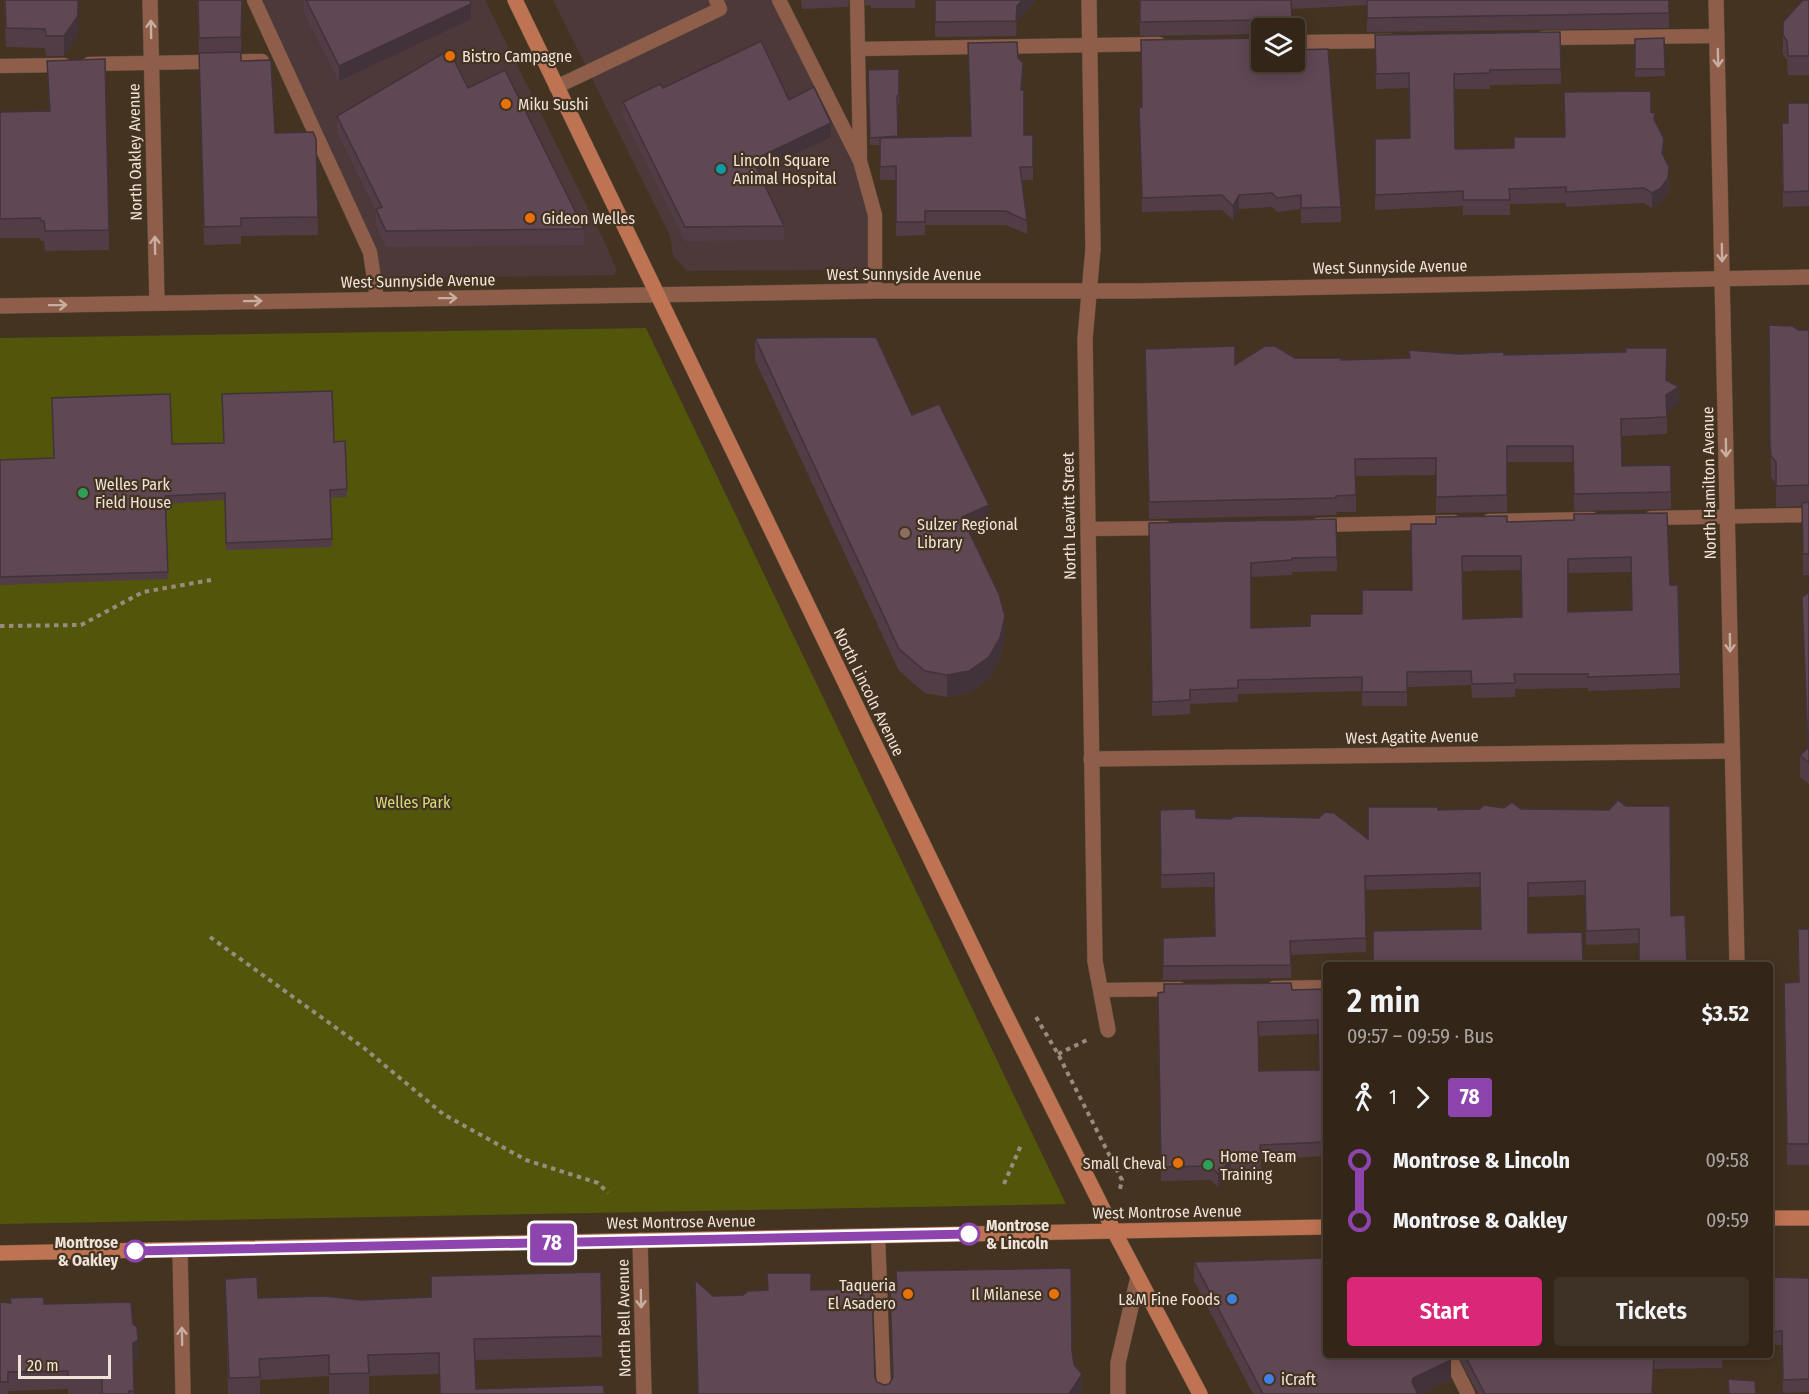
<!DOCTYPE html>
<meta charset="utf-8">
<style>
:root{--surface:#332619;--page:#3e3226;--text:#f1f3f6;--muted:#a9a5a2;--line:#4e4338;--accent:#db2777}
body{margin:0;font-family:"Fira Sans Condensed",sans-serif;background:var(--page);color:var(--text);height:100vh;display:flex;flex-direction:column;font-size:22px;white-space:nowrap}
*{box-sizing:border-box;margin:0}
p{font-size:20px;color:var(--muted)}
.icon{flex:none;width:33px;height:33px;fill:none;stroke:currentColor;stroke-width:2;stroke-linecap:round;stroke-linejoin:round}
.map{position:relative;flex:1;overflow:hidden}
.details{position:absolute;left:1323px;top:962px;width:450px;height:396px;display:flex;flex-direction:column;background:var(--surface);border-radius:6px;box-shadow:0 3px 15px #0003,0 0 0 2px var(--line)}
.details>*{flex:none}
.badge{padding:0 12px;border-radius:4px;font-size:21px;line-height:39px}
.controls{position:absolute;left:1251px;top:18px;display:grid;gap:12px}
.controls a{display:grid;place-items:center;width:54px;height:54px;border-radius:6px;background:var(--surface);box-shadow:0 3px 15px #0003,0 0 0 2px var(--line);font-size:30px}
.scale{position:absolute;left:18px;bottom:15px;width:93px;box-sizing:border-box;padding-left:6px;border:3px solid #efe4d9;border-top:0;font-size:16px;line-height:21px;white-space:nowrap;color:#efe4d9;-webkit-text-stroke:4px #443321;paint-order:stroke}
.map>.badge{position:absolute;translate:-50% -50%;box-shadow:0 0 0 3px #fff}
.legs{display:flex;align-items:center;gap:9px;height:66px;padding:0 24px;font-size:20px}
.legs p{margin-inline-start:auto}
.headline{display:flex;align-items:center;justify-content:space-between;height:102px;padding:0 24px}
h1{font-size:33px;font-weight:600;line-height:45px}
.action{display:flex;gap:12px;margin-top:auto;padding:12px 24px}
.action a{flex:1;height:69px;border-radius:6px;background:var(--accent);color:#fff;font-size:24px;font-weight:600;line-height:69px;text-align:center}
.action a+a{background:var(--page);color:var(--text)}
ul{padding:0 24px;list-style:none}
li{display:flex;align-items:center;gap:21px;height:60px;font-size:22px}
li i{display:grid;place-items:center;width:9px;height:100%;margin:0 8px;background:currentColor}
li i::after{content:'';width:15px;height:15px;margin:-8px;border:4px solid;border-radius:50%;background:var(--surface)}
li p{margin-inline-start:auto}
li:first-child i{background:linear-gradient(#0000 50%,currentColor 0)}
li:last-child i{background:linear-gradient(currentColor 50%,#0000 0)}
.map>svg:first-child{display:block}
</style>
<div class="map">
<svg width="1809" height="1394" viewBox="0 0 1809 1394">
<rect width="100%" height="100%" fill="#443321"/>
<!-- commercial -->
<g fill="#4d383a">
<path d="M254,0h231l122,247 10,24 -3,4 -240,4 -4,-27z"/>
<path d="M553,0h226l81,161 15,54v55l-188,1 -14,-15 -3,-20z"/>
</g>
<!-- park -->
<path fill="#51560b" d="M646,328l420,876 -1066,20v-886z"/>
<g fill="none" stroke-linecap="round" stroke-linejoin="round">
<defs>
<g id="lane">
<path d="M254,0l116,252 7,47"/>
<path d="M779,0l81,161 15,54v76"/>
<path d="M857,0l3,157"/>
<path d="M1543,38l174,-2"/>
<path d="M1294,42l97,-1"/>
<path d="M858,49l301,-5"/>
<path d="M89,64l173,-3"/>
<path d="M0,66l64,-1"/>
<path d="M556,87l164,-78 -4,-9"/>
<path d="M1651,518l158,-3"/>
<path d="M1489,521l103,-2"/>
<path d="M1318,525l136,-3"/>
<path d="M1088,529l78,-1"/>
<path d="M1274,988l52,-1"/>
<path d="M1101,990l79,-1"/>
<path d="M878,1236l6,158"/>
<path d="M1448,1354l20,40"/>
</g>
<g id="street">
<path d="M150,0l7,303"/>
<path d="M1089,0l4,249 -8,90 10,622 13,69"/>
<path d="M1716,0l21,964"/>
<path d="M0,306l875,-15h260l674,-14"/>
<path d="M1091,759l641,-8"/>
<path d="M640,1240l4,154"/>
<path d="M180,1250l3,144"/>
<path d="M1118,1394v-31l20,-86"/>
</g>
<g id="secondary">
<path d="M515,0l484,1001 115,230 86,163"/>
<path d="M1770,1218h39"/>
<path d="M0,1253l1326,-26"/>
</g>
</defs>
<!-- lane casing -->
<use href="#lane" stroke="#5f4f3e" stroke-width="15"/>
<!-- street casing -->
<use href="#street" stroke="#5f4f3e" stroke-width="16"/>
<!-- secondary casing -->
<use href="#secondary" stroke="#5f4f3e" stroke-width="16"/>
<!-- path -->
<g stroke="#998b7d" stroke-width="4" stroke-dasharray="4.5 4.5" stroke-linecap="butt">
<path d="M0,626l81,-1 62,-33 68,-12"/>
<path d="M210,937l154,111 79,66 83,46 72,23 10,10"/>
<path d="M1036,1017l22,37 64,126 -2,9"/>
<path d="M1058,1054l29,-14"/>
<path d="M1004,1184l18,-41"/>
</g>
<!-- lane -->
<use href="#lane" stroke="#8e5e4a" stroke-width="14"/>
<!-- street -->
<use href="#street" stroke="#8e5e4a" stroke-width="15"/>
<!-- secondary -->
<use href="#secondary" stroke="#be7353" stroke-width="15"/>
</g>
<!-- wall -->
<g fill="#523d47" fill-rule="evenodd">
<path d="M4,0h74v36l-14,20h-18l-1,-8 -39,-1z"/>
<path d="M197,0h45l-1,52 -42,1z"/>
<path d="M304,0h166l1,19 -132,62 -35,-68z"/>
<path d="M801,0h48l-1,7 -46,2z"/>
<path d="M865,0h50v8h-44v-3l-5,1z"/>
<path d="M935,0h100v2l-18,19 -1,15 -81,1z"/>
<path d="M1139,0h530v28l-302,4v-27l-76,4 1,19h-30v6l-122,2z"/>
<path d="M1809,0v75h-21l-1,-15 -4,-6v-32z"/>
<path d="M1560,32l1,52 -71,1v4h-35v60l59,-1 51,-11 86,-25 4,8 9,34v3l5,26 -1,10 -7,10 -9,5 -8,-5 -78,4v-4l-56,1v11h-47v-9l-88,4v-71l35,-1 -1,-50 -33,1 -1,-54z"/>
<path d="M1664,38l1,38 -30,1v-38z"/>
<path d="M968,43l50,15 5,19 -1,13 2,45h9v45h-11l5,41v13l-21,-9h-81v10l-29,1v-56h-16v-35h-10l-2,-75 31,-1v34h-2l1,35 73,-2z"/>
<path d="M199,53l42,8 34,72 41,6 2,96 -77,1v8l-37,1z"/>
<path d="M47,61l62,169v20l-64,1 -1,-10h-3l-1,-3h-40v-126l49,-1z"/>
<path d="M468,88l116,141v16l-198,2 -10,-21v-15l-39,-79v-16z"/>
<path d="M663,88l168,49 -73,35 26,54v14l-99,1 -62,-125v-14z"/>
<path d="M1809,103v103l-26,1 -1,-84h6z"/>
<path d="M1139,107h3l199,100v15l-40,1v-14l-24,3 -5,-5 -33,2 -6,11 -11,-10 -80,2z"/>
<path d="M1769,325l29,5h11v245h-6l-1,-69 -26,1v-24l-5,-6z"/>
<path d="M755,338l157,77 77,112 -19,8 35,103 -5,22 -11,19 -20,14 -22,4 -22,-4 -26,-22 -144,-311z"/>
<path d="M1459,354l45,1 163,26 12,23 -12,7v23l-45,2v30l49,-1v44l-97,2 -1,-49h-66v50l-71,1v-38l-80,1v36h-20v3l-187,4 -4,-153 90,-1 60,-7 46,2 68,-2z"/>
<path d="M345,441l2,56 -16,1 1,49 -106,3 -1,-50 -59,4 2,75 -168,6v-125l53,-2 119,-14z"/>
<path d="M1574,514l96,71 10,89v14l-92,3v-3l-73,1v8l-43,1 -1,-13 -64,2v19h-45v-15l-124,3v8l-48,2v10l-38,2 -3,-193 187,-4 1,52 -45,1v3l-41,2v51l59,-2 52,-12 50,-24 95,-68 67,-2zM1521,570l1,47 -59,2 -1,-48zM1631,572v38l-63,2v-39z"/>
<path d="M1809,586v198l-9,-7v-22l7,-6 -5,-152 6,-4z"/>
<path d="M1626,806h44l-31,137 -53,2 -1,-50 -57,2v36l55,31 -102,-35 -1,-42 -115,3 1,62 -75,3v23l-128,2v-42l52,-2 -1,-49 -53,1 -1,-78 36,8 172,20 70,-28 66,-2 105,2z"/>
<path d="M1809,929v236h-22l-3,-161 14,-22z"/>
<path d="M1326,989v167l-65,3v13l-30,1 -13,14 -7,-7 -50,1 -3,-188zM1318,1034l1,36 -60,1 -1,-35z"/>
<path d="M1194,1262l132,92 125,25 -30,15h-168l-59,-113z"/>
<path d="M767,1273l44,17 64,87 2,5 7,3 5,-1 3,-6 -2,-90 182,62 2,15 8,26 -2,3h-382l15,-98 30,-1 24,-5z"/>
<path d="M431,1276l171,60v21l-127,3 -35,34 -1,-20 -70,2v18h-40v-18l-69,4v14h-32l-3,-115 33,19 103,2 70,-3z"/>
<path d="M1770,1277l39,1v114l-26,1 -1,-48h-12z"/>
<path d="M0,1302l44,2 89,20 5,34 -5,3 1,33h-66v-5l-60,2v3h-8z"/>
<path d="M1457,1354h265v14l-68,1 -2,25h-174z"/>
</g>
<!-- shaded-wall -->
<g fill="#42323a">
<path d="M1022,0h13v2l-18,19 -1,15 1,-30z"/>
<path d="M471,4v15l-132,62v-15z"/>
<path d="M78,16v20l-14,20v-20z"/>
<path d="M1292,19v9h-7l1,-5z"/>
<path d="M1023,63v14l-2,26v-13z"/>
<path d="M831,123v14l-78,37v-14z"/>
<path d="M1664,139v15l-2,14v-15z"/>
<path d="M1669,167l-1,26 -7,10 -9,5v-15z"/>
<path d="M1239,195v14l-6,11v-14z"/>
<path d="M1679,387v17l-13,8v-17z"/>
<path d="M989,505v22l-27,12v-22z"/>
<path d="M1005,616v22l-5,22 -11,19 -20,14 -22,4v-22z"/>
<path d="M1231,1159v14l-13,14v-13z"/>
<path d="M138,1340v18l-5,3v-18z"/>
<path d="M1451,1360v19l-30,15h-9v-12l1,-4z"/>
<path d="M1082,1374v17l-2,3h-11z"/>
</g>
<!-- building -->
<g fill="#5f4753" stroke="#42323a" stroke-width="1.5" fill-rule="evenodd">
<path d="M5,0h73v16l-14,20h-18l-1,-7 -39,-1z"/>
<path d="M198,0h44l-1,37 -42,1z"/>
<path d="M306,0h164l1,4 -132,62z"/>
<path d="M935,0h87l-5,6 -1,15 -81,1z"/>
<path d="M1140,0h151l1,19 -6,4 -1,5h-14l-2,-4 -7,-4 -122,2z"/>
<path d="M1367,0h302v13l-302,5z"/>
<path d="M1803,0h6v56h-21l-1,-15 -4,-6v-13z"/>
<path d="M1560,32l1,37 -71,1v3l-36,1 1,75 59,-1v-11h51l-1,-45 87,-1v21l4,1 -1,6 10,20 -2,14 7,14 -1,11 -7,10 -9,5 -8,-5 -78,4v-5l-57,2 1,11h-47v-9l-88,4v-56l35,-1 -1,-65 -33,1 -1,-39z"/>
<path d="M1262,38v24h32v-12l34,-1 13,158 -40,1v-13l-24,3 -5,-5 -33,2 -6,11 -11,-11 -80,3 -3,-91h3l-1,-67z"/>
<path d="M1664,38l1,31h-30v-30z"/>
<path d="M761,41l28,59 25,-13 17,36 -78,37 31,66 -99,1 -62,-125 37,-18 3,4z"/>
<path d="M1017,42l1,16 5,5 -2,27h3v45h9v32h-13l7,54 -21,-10h-81v11h-29v-56l-16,1v-29l91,-2 -3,-93z"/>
<path d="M449,50l19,38 37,-18 79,159 -198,2 -10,-22 6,-2 -45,-91z"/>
<path d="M241,52v9l30,-1 4,73 38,-1 3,7 2,78 -77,1v8l-37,1 -5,-174z"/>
<path d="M105,59l4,171 -64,1 -1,-10h-3l-1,-3 -40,1v-107l50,-1 -3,-50z"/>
<path d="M899,69v26l-2,1 1,40 -28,2 -2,-68z"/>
<path d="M1788,103h21v88l-26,1 -1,-69h6z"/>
<path d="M1769,325l24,1 5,4h11v155l-33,1v-24l-5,-6 -1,-10z"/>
<path d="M876,337l36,78 27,-11 50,101 -27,12 37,77 6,22 -5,22 -11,19 -20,14 -22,4 -22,-4 -26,-22 -144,-311z"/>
<path d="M1235,346v19l30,-19h10l20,12h46v2l69,-2 -1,-8 50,4 45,-2v3l122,-3 -1,-4h42l-1,32 13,7 -13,8 1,22 -46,2 1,47 49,-1v27l-97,2 -1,-48h-66v49l-71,2v-39l-81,1 1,36 -20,1v2l-187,4 -4,-153z"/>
<path d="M332,391l2,51 11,-1 2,48 -17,1 2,49 -106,4 -1,-50 -60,3 3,76 -168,5v-117l54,-2 -2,-60 118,-4 2,50 52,-1 -2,-49z"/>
<path d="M1809,502v52h-6l-1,-51z"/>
<path d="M1667,513l3,72h8l2,89 -92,3v-3h-74l1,9 -43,1 -1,-13 -64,1v20h-45v-15l-124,3v8l-48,2v10l-38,2 -3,-179 187,-4 1,38 -45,1v2l-41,3v65l59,-2v-12h52v-24h50l-1,-66h25v-7l71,-1v6l67,-2v-6zM1462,556h59l1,61 -59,2zM1631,557l1,53 -64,2v-53z"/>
<path d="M1809,586v177l-9,-8 8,-7 -6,-151 6,-4z"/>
<path d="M1618,800l8,6h44l1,110 14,-1 2,49h-48v-35l-53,2 -1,-50 -57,2v50l54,-1 1,32h-210v-33l108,-2 -1,-56 -115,3 1,62 -76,3 1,24 -128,1v-28l52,-2 -1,-63 -53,2 -1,-65 36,-1v9l34,1 6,-3 83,2 6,-6 9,1 34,26v-32h70v3l42,-1 4,-4 20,3 8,-6 9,7 88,1z"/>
<path d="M1798,929h11v215h-22l-3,-161 15,-1z"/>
<path d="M1291,983l1,7 34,-1v153l-66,3 1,13 -30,1 -13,15 -7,-8 -50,1 -3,-174 6,-1v-8zM1318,1020l1,50 -60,1 -1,-49z"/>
<path d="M1326,1258v96h122l3,6 -38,18 -1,4 6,12h-155l-69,-132z"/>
<path d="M1071,1268l1,82 2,15 8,9 -13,20h-371l-3,-114 18,16 30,-1 5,-4 20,-1 -1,-17h44v17l61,-1 3,88 2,5 7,3 5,-1 4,-7 -3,-89h7l-1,-17z"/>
<path d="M601,1272l1,64 -128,3 2,50 128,-4v9h-164l-1,-41 -71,2 1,18 -40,1v-19l-70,4 1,18 -31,1 -4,-99 32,-2 1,21 67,-2 36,4 70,-3v-21z"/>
<path d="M1770,1277l39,1v101l-26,1 -1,-49 -12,1z"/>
<path d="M44,1297v7l87,-2 2,22 4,3 1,13 -5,3 1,48h-5v3h-27v-17l-34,1v-7l-60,1v10h-8v-80l11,1 -1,-5z"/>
<path d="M1464,1354h258v1l-68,1 -2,38h-167z"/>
<path d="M1728,1379l27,2 1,13h-27z"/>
</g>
<!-- one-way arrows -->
<defs><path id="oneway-shaft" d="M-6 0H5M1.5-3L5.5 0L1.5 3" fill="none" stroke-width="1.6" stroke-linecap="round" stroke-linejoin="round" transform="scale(1.5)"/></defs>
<g stroke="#c8aea0">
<use href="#oneway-shaft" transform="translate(151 29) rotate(-91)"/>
<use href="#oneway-shaft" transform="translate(1718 58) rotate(89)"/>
<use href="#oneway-shaft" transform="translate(155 245) rotate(-91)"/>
<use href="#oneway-shaft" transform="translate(1722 253) rotate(89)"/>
<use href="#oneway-shaft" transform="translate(448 298) rotate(-1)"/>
<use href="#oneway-shaft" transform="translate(253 301) rotate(-1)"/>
<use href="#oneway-shaft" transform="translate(58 305) rotate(-1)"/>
<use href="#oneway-shaft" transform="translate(1726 448) rotate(89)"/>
<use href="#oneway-shaft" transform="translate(1730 643) rotate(89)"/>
<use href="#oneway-shaft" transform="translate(641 1299) rotate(89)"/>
<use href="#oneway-shaft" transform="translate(182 1336) rotate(-91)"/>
</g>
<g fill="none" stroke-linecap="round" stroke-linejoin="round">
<defs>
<path id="line-1" d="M135,1251l834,-17"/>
</defs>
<!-- line-1 casing -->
<use href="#line-1" stroke="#fff" stroke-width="14"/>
<!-- line-1 -->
<use href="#line-1" stroke="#8e44ad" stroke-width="9"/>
</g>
<!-- markers -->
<g fill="#e8710a" stroke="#443321" stroke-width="2">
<circle cx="450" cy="56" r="6"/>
<circle cx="506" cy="104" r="6"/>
<circle cx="530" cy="218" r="6"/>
<circle cx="1178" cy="1163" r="6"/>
<circle cx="908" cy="1294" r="6"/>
<circle cx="1054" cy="1294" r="6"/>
</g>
<circle fill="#0f9aa8" stroke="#443321" stroke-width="2" cx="721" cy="169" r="6"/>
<g fill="#2e9e5b" stroke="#443321" stroke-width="2">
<circle cx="83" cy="493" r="6"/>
<circle cx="1208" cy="1165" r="6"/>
</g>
<circle fill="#8d6e63" stroke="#443321" stroke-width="2" cx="905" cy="533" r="6"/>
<g fill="#fff" stroke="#8e44ad" stroke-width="3">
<circle cx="969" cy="1234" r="10"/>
<circle cx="135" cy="1251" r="10"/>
</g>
<g fill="#3f7fe0" stroke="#443321" stroke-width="2">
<circle cx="1232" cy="1299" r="6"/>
<circle cx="1269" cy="1379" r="6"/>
</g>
<g text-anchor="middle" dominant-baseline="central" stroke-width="4.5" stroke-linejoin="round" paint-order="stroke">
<!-- poi labels -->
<g font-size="16" fill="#efe4d9" stroke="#443321" text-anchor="start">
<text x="462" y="56">Bistro Campagne</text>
<text x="518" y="104">Miku Sushi</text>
<text x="733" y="160">Lincoln Square<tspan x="733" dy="18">Animal Hospital</tspan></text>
<text x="542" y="218">Gideon Welles</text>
<text x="95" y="484">Welles Park<tspan x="95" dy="18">Field House</tspan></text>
<text x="917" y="524">Sulzer Regional<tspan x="917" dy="18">Library</tspan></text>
<text x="1220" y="1156">Home Team<tspan x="1220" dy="18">Training</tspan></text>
<text x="1166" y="1163" text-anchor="end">Small Cheval</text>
<text x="896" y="1285" text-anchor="end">Taqueria<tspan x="896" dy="18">El Asadero</tspan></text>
<text x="1042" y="1294" text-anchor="end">Il Milanese</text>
<text x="1220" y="1299" text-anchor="end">L&amp;M Fine Foods</text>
<text x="1281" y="1379">iCraft</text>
</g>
<!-- street labels -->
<g font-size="16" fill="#efe4d9" stroke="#443321">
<text transform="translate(135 152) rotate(-91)">North Oakley Avenue</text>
<text transform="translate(1390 267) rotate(-1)">West Sunnyside Avenue</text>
<text x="904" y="274">West Sunnyside Avenue</text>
<text transform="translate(418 281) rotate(-1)">West Sunnyside Avenue</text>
<text transform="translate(1709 483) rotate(-91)">North Hamilton Avenue</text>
<text transform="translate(1069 516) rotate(-91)">North Leavitt Street</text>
<text transform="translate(869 692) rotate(64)">North Lincoln Avenue</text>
<text transform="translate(1412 737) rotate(-1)">West Agatite Avenue</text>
<text transform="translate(1167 1212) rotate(-1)">West Montrose Avenue</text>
<text transform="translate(681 1222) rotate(-1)">West Montrose Avenue</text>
<text transform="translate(624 1318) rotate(-91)">North Bell Avenue</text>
</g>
<!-- park labels -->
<g font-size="16" fill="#d3de79" stroke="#443321">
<text x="413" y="802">Welles Park</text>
</g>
<!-- stop labels -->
<g font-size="16" font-weight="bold" fill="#efe4d9" stroke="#443321" text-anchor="start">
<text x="986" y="1225">Montrose<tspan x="986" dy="18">&amp; Lincoln</tspan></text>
<text x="118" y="1242" text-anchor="end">Montrose<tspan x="118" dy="18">&amp; Oakley</tspan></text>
</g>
</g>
</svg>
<div class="controls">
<a><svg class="icon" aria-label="layers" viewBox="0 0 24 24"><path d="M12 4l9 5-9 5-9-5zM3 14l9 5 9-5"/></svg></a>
</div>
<div class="scale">20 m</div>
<b class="badge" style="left:552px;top:1243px;background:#8e44ad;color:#fff">78</b>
<section class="details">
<div class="headline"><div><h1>2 min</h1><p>09:57 – 09:59 · Bus</p></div><b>$3.52</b></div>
<div class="legs"><svg class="icon" aria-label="walk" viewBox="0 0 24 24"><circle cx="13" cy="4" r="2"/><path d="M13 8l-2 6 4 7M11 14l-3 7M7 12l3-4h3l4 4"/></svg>1<svg class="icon" aria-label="forward" viewBox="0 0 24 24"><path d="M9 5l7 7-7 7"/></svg><b class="badge" style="background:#8e44ad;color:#fff">78</b></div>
<ul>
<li><i style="color:#8e44ad"></i><b>Montrose &amp; Lincoln</b><p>09:58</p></li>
<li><i style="color:#8e44ad"></i><b>Montrose &amp; Oakley</b><p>09:59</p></li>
</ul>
<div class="action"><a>Start</a><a>Tickets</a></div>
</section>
</div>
